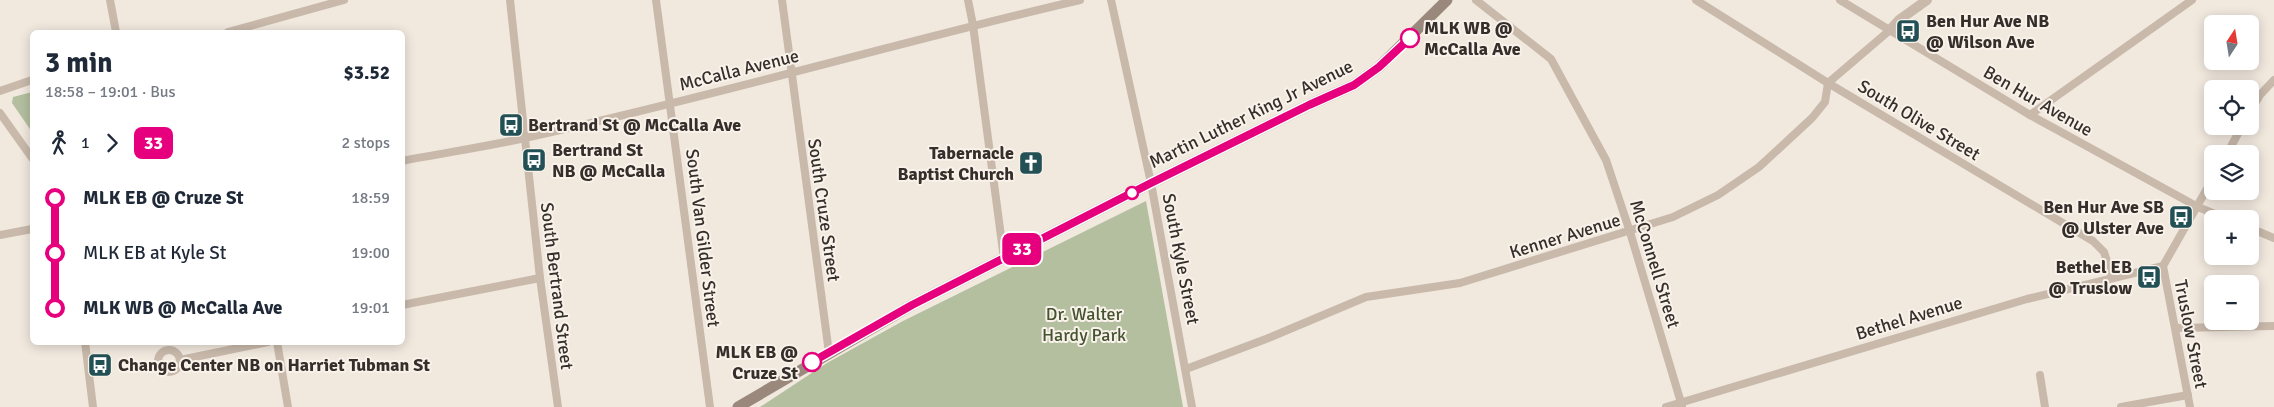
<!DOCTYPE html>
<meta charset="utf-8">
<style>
:root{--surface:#fff;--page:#f6f6f7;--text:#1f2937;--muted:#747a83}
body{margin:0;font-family:Signika,sans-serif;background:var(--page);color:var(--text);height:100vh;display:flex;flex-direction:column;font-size:19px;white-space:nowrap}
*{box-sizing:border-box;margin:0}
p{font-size:16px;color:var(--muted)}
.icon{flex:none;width:28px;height:28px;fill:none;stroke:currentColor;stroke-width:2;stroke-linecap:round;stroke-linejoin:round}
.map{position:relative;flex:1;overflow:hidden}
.side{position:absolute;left:30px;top:30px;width:375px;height:315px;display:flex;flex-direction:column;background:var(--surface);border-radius:8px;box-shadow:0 2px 12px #0003}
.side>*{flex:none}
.badge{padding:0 10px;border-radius:8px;font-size:18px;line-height:32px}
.needle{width:32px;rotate:12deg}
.controls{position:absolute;left:2204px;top:15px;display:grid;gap:10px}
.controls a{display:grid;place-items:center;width:55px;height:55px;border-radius:8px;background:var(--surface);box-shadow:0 2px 12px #0003;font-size:25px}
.map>.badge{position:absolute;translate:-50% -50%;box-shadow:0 0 0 2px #fff}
.legs{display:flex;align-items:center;gap:8px;height:55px;padding:0 15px;font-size:16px}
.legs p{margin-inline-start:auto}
.head{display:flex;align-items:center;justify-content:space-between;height:85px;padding:0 15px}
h1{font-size:28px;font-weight:800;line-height:38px}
ul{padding:0 15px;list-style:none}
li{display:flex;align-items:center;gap:18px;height:55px;font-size:19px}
li i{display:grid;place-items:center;width:8px;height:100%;margin:0 6px;background:currentColor}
li i::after{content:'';width:12px;height:12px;margin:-6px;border:4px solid;border-radius:50%;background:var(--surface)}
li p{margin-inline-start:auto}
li:first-child i{background:linear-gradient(#0000 50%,currentColor 0)}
li:last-child i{background:linear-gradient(currentColor 50%,#0000 0)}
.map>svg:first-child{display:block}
</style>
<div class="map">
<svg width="2274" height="407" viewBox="0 0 2274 407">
<rect width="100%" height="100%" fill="#f1e8de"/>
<!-- green -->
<g fill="#b3bf9f">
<path d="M32,92v40l-20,-29 1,-6z"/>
<path d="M1146,201l37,206h-423l67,-44 76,-42z"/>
</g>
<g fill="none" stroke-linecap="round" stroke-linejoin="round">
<!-- minor -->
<g stroke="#c8b9ab" stroke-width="8">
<path d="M110,0l6,32"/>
<path d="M510,0l30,278 18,129"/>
<path d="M656,0l54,407"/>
<path d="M782,0l47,353"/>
<path d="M968,0l5,25 31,234"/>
<path d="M1111,0l40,183 41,224"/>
<path d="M1476,0l75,59 55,101 24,72 52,174"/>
<path d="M1696,0l132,83 265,158 11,11 8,25"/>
<path d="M1840,0l190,115 168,92 29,12"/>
<path d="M228,32l116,-32"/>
<path d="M0,91l32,-11"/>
<path d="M2250,112l10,-17 14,-15"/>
<path d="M0,113l32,45"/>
<path d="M2030,115l162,-115"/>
<path d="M2227,154l15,-28"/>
<path d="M402,161c41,-8 83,-14 123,-23 187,-41 370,-95 555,-138"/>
<path d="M2250,228l24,10"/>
<path d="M0,235l32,-6"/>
<path d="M2163,266l27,141"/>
<path d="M2163,266l49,-86"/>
<path d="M402,305l138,-27"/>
<path d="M2176,328l98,-2"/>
<path d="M85,342l8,65"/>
<path d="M277,342l11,65"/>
<circle cx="169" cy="361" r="11"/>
<path d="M180,360l88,-18"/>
<path d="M1186,369l80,-30 100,-42 94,-14 213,-66 45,-22 41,-28 53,-49 13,-16 3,-19 62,-53"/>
<path d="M2040,375l5,32"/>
<path d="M1666,407l361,-108 136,-33"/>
<path d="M2121,407l67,-12"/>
</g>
<!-- tertiary -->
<path stroke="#c8b9ab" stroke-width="10" d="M1890,30l9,-10 28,-20"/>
<!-- secondary -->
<path stroke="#9b887c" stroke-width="11" d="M738,407l174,-102 239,-122 158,-78 45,-20 25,-18 68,-67"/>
</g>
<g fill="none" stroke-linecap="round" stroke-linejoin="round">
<defs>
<path id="line-1" d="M812,362l100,-57 239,-122 158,-78 45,-20 25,-18 31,-29"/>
</defs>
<!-- line-1 casing -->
<use href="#line-1" stroke="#fff" stroke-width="11"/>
<!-- line-1 -->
<use href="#line-1" stroke="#e6007e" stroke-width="8"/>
</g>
<!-- icons -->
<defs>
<symbol id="bus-square" viewBox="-11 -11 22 22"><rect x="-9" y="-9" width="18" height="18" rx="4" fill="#225055" stroke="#f8f2ea"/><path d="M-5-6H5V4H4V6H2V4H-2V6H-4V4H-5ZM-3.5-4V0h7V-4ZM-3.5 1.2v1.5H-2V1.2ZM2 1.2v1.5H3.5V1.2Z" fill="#fff"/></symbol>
<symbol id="church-square" viewBox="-11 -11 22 22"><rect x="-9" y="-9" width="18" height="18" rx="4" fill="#225055" stroke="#f8f2ea"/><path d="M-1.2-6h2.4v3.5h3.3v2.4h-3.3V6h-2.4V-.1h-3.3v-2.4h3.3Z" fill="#fff"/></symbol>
</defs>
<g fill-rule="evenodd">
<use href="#bus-square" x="1894" y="17" width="28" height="28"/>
<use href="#bus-square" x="497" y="111" width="28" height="28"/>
<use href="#bus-square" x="520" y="146" width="28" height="28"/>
<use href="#church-square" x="1017" y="149" width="28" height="28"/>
<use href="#bus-square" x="2167" y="203" width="28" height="28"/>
<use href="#bus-square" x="2135" y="263" width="28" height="28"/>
<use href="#bus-square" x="86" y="351" width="28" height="28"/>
</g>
<!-- markers -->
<g fill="#fff" stroke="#e6007e" stroke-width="2.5">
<circle cx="1410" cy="38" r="9"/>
<circle cx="1132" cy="193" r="6"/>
<circle cx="812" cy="362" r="9"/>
</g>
<g text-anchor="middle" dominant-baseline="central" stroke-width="4" stroke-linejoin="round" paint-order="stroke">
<!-- poi labels -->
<g font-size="18" font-weight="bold" fill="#362e2a" stroke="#f8f2ea" text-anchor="start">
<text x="1926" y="21">Ben Hur Ave NB<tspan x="1926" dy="21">@ Wilson Ave</tspan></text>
<text x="528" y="125">Bertrand St @ McCalla Ave</text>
<text x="552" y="150">Bertrand St<tspan x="552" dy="21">NB @ McCalla</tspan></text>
<text x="1014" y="153" text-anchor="end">Tabernacle<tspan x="1014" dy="21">Baptist Church</tspan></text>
<text x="2164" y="207" text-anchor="end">Ben Hur Ave SB<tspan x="2164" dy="21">@ Ulster Ave</tspan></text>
<text x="2132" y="267" text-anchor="end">Bethel EB<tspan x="2132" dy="21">@ Truslow</tspan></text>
<text x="118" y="365">Change Center NB on Harriet Tubman St</text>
</g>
<!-- stop labels -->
<g font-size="18" font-weight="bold" fill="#362e2a" stroke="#f8f2ea" text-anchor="start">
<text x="1424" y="28">MLK WB @<tspan x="1424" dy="21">McCalla Ave</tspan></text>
<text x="798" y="352" text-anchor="end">MLK EB @<tspan x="798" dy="21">Cruze St</tspan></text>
</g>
<!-- street labels -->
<g font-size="18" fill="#362e2a" stroke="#f8f2ea">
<text transform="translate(739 70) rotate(-14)">McCalla Avenue</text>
<text transform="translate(2038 101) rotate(30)">Ben Hur Avenue</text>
<text transform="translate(1251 114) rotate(-26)">Martin Luther King Jr Avenue</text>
<text transform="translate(1919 120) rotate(31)">South Olive Street</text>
<text transform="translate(824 210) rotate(82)">South Cruze Street</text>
<text transform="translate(1565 236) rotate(-17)">Kenner Avenue</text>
<text transform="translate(703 238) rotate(83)">South Van Gilder Street</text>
<text transform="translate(1181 259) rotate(79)">South Kyle Street</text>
<text transform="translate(1655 264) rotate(73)">McConnell Street</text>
<text transform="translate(557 286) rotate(83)">South Bertrand Street</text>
<text transform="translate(1909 318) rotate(-17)">Bethel Avenue</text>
<text transform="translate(2191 334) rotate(79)">Truslow Street</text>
</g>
<!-- park labels -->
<g font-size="18" fill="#45532f" stroke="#f8f2ea">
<text x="1084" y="314">Dr. Walter<tspan x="1084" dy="21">Hardy Park</tspan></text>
</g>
</g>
</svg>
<div class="controls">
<a><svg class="needle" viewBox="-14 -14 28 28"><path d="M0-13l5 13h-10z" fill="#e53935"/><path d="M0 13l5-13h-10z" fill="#747a83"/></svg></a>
<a><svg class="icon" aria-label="locate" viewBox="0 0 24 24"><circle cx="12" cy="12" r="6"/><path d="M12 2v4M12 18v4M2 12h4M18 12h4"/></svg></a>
<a><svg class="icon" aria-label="layers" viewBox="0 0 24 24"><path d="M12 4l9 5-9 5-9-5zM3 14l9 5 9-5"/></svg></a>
<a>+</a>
<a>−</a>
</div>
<b class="badge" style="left:1022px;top:249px;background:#e6007e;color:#fff">33</b>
<section class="side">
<div class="head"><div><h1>3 min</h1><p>18:58 – 19:01 · Bus</p></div><b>$3.52</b></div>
<div class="legs"><svg class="icon" aria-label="walk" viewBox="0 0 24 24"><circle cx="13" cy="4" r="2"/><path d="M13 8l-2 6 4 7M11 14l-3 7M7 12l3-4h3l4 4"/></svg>1<svg class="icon" aria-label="forward" viewBox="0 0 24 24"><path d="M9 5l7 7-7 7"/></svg><b class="badge" style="background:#e6007e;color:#fff">33</b><p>2 stops</p></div>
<ul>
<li><i style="color:#e6007e"></i><b>MLK EB @ Cruze St</b><p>18:59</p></li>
<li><i style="color:#e6007e"></i><span>MLK EB at Kyle St</span><p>19:00</p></li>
<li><i style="color:#e6007e"></i><b>MLK WB @ McCalla Ave</b><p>19:01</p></li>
</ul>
</section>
</div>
